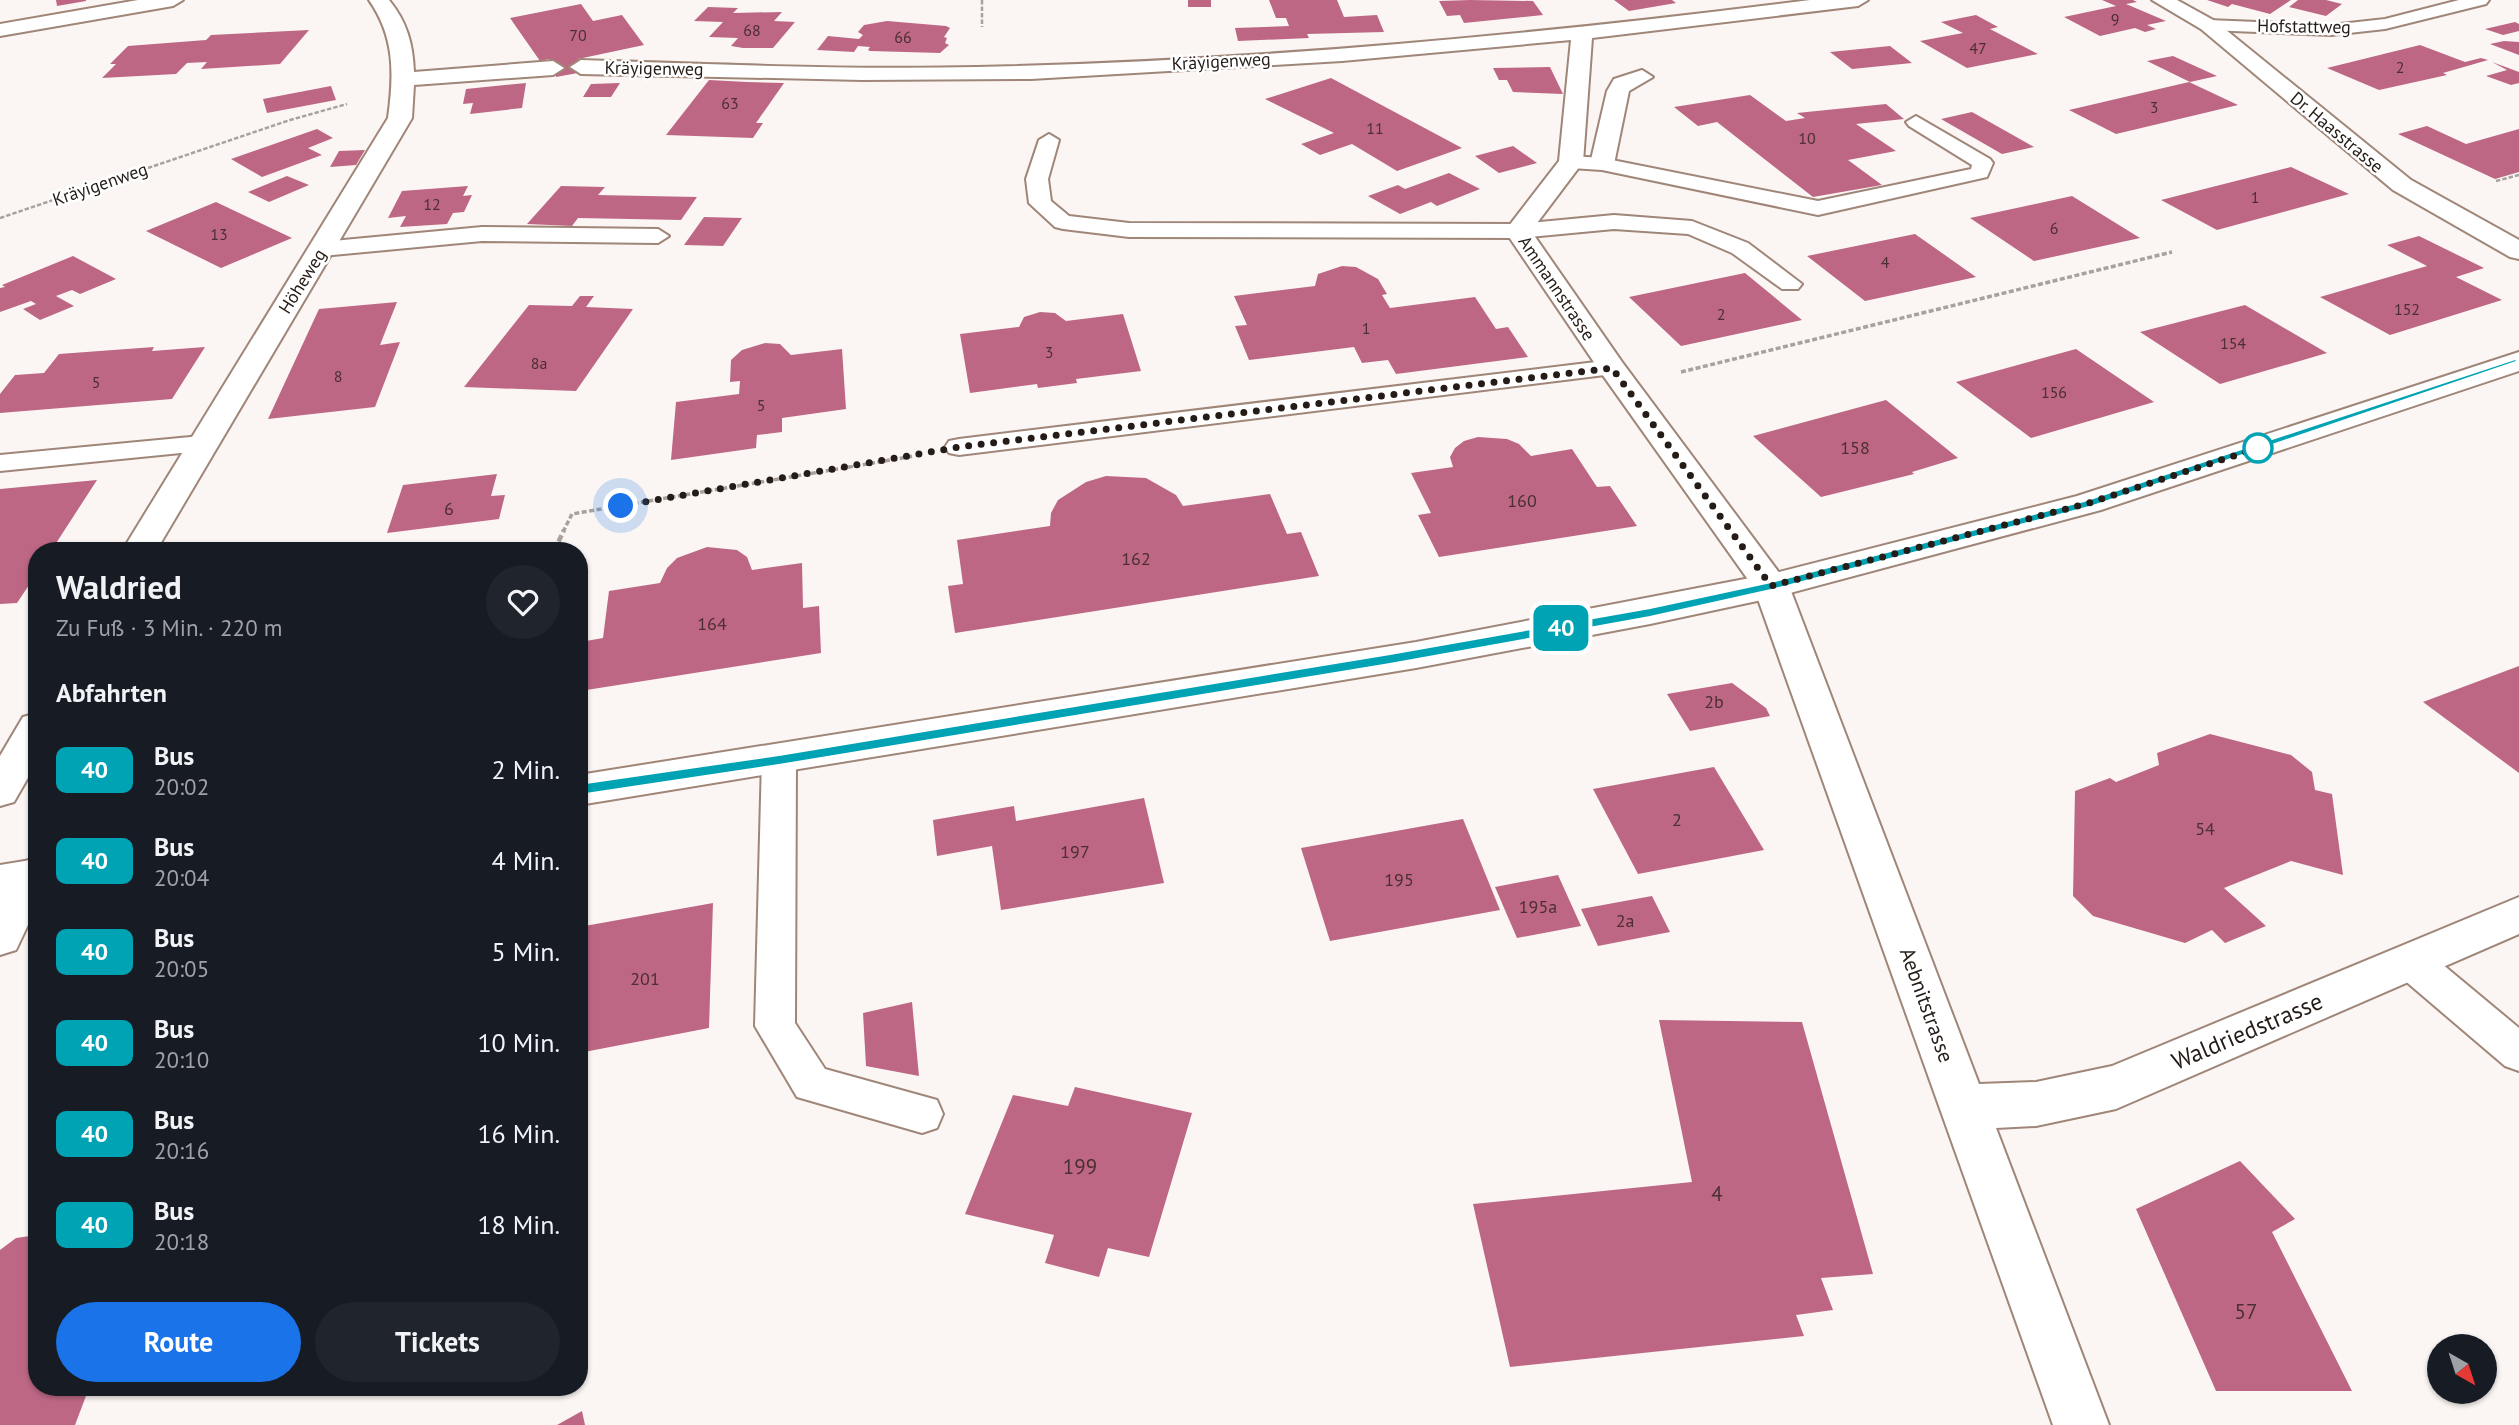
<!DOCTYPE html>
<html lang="de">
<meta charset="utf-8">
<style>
:root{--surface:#171b24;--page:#20242c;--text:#f1f3f6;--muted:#9ea1a6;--accent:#1a73e8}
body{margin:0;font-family:"PT Sans",sans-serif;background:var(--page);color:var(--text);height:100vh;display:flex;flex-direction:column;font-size:26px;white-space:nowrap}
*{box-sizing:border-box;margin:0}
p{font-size:23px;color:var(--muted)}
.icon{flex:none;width:38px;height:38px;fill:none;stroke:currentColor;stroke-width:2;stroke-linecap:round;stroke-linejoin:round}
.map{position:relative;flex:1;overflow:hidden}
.drawer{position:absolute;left:28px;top:542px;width:560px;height:854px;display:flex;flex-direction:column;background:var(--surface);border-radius:28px;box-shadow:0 2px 5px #0004}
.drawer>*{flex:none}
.badge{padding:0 14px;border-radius:10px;font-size:24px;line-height:46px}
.needle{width:46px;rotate:141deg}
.fabs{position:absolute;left:2427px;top:1334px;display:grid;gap:14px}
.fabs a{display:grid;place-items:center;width:70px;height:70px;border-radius:50%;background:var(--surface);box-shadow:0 2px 5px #0004;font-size:35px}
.you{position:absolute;width:35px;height:35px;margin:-18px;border:5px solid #fff;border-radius:50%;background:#1a73e8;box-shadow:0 0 0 10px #1a73e833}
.map>.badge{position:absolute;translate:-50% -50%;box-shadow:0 0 0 4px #fff}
h2{padding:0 28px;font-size:26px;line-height:63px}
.round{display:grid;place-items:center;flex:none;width:74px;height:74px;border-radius:37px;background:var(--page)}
.headline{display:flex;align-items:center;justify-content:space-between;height:119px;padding:0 28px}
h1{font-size:33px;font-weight:700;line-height:52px}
.primary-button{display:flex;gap:14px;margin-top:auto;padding:14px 28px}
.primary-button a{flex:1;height:80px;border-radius:42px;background:var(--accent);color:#fff;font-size:28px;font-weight:700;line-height:80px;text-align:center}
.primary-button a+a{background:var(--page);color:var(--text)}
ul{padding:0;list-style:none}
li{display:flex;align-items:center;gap:21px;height:91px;padding:0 28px}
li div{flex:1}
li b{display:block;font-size:26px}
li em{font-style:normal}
li .badge{min-width:77px;font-weight:700;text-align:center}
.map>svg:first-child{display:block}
</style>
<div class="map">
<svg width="2519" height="1425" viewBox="0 0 2519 1425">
<rect width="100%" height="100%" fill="#fbf6f3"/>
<!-- building -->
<g fill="#bd6785">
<path d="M56,0h30v1l-29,5z"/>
<rect x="1188" y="0" width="23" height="7"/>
<path d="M1269,0h68l7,17 33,-2 7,17 -77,2 2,4 -71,3 -3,-13 54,-2 -3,-8h-10z"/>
<path d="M1470,0l63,1 10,14 -79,8 -4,-8 -13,1 -8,-15z"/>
<path d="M1614,0h58l4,3 -47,8z"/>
<path d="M2102,0h31l4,2 -11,2 40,17 -19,4 9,4 -11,3 -10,-4 -35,8 -36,-19 52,-11z"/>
<path d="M2207,0h84l-21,14 -38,-10 -4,3z"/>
<path d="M2298,0h28l16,4 -16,12 -37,-9z"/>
<path d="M581,4l12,17 29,-6 22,30 -66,14 5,13 -27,5 -7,-18 -9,2 -30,-43z"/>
<path d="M708,7l30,1 -5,5 49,-1 -8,9 21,1 -22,26h-30l-12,-2 7,-8 -29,-1 14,-15 -29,-1z"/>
<path d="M1976,15l22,12 -8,2 48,25 -71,14 -47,-27 43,-8 -22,-11z"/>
<path d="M887,21l59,5 4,2 -6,9 3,1 -2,5 4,2 -9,8 -70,-2 -2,-1 2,-3 -12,-1 -4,6 -37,-2 11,-14 31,3 4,-4 -5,-3 6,-7z"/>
<path d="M2515,22l4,2v7l-16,4 -18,-6z"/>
<path d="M309,30l-29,34 -79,5 6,-7 -20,1 -11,11 -74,4 14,-14h-6l18,-18 78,-6 5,-5z"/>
<path d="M2504,41l15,1v13l-29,-11z"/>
<path d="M2420,45l45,17 16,-4 7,2 -45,13 4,2 -68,15 -52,-22z"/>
<path d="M1890,46l22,17 -60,6 -22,-17z"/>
<path d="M2173,56l44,20 -27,6 -43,-21z"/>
<path d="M2492,62l27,10v11l-8,2 -25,-9 21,-6z"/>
<path d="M1550,67l13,27 -50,-2 -6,-12h-8l-6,-12z"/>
<path d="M1331,78l131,70 -65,23 -45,-27 -32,11 -19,-11 33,-11 -69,-34z"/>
<path d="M709,80l38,2 37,1 -28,40h7l-10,15 -87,-3z"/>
<path d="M2189,82l49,23 -122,29 -47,-24z"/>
<path d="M526,83l-4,25 -52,6 3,-11 -10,1 3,-15z"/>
<path d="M620,83l-9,14h-28l8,-13z"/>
<path d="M331,86l5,14 -69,13 -4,-14z"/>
<path d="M1750,95l36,26 19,-3 -8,-5 89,-9 18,15 -48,5 40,27 -48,9 34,25 -69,12 -96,-75 -19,4 -24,-19z"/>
<path d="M1972,112l62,35 -32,7 -61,-35z"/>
<path d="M2427,126l39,18 53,-15v43l-24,7 -97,-45z"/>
<path d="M317,129l16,9 -25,10 14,7 -60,22 -31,-18z"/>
<path d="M1513,146l24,17 -38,10 -24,-17z"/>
<path d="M365,150l-9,15 -26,2 9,-16z"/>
<path d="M2291,167l58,27 -132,36 -56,-30z"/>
<path d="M1449,173l31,16 -43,17 -6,-4 -31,12 -32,-18 30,-11 7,4z"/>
<path d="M287,176l22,9 -40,17 -21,-10z"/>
<path d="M468,186l-5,10 9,-1 -8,17 -11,1 -6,11 -47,3 6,-11 -18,2 14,-27z"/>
<path d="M561,186l44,1 -7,8 99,2 -16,23 -103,-2 -6,8 -45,-2z"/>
<path d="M2072,196l68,42 -106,23 -64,-43z"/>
<path d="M216,202l76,36 -71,30 -75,-37z"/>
<path d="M704,217l38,1 -19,28 -39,-1z"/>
<path d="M1915,234l61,43 -111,24 -58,-45z"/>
<path d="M2419,236l65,32 -28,9 46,23 -112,35 -70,-38 107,-31 -40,-21z"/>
<path d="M73,256l43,23 -36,15 -8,-4 -16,6 18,10 -34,14 -17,-11 13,-5 -5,-3 -31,11v-24l5,-1 -3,-2z"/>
<path d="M1342,266l14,1 22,12 9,15 -5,1 8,13 85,-11 21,32 12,-2 20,30 -132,17 -8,-14 -26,3 -8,-16 -105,13 -14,-34 12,-1 -13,-29 81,-10 3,-12z"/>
<path d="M1745,273l57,47 -121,26 -52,-49z"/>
<path d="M580,296h14l-8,11 47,2 -57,82 -112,-4 65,-82 43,1z"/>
<path d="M397,302l-17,43 20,-3 -25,65 -107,12 51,-110z"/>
<path d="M2245,305l82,48 -107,31 -80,-52z"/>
<path d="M1040,312l15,1 11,8 57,-7 18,57 -65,8 1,4 -39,5 -1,-4 -67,9 -10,-59 59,-7 5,-10z"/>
<path d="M765,343l15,1 11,11 51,-6 4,60 -64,9v14l-25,3 -1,13 -85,12 5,-58 63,-8 1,-13 -10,1 1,-22 11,-10z"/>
<path d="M154,347l-2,4 53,-4 -33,52 -172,14v-19l15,-19 29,-2 15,-19z"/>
<path d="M2076,349l78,53 -123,36 -75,-56z"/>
<path d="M1886,400l72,58 -46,14 2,2 -93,23 -68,-61z"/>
<path d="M1478,437l29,2 12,5 12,12 41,-7 25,38 13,-1 27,40 -198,31 -21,-42 13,-2 -20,-40 42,-6 -3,-10 5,-9 9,-7z"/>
<path d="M497,474l-6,22 14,-1 -6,24 -112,14 16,-48z"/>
<path d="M1106,476l40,2 30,17 7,11 87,-12 17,40 14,-2 18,44 -364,57 -7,-47 15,-2 -6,-44 93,-14 1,-13 7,-13 28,-18z"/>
<path d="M97,480l-46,71h-14v22l-20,30 -17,1v-115z"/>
<path d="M707,547l30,3 10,7 5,13 50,-7 1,45 16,-2 2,47 -241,38 6,-50 17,-3 6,-47 51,-8 7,-15 10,-10z"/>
<path d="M2519,666v107l-96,-71z"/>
<path d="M1732,683l34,25 4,8 -80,15 -23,-37z"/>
<path d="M2210,734l81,21 21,17 3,18 17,4 11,81 -52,-14 -67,27 42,38 -41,17 -13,-13 -27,13 -92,-27 -20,-20 2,-105 35,-13 6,4 43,-17 -2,-12z"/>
<path d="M1714,767l50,83 -126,24 -45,-85z"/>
<path d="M1144,798l20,85 -163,27 -9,-64 -55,10 -4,-36 81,-14 2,15z"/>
<path d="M1463,819l37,91 -170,31 -29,-93z"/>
<path d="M1558,875l23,51 -64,12 -22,-51z"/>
<path d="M1652,896l18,36 -72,14 -17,-37z"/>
<path d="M713,903l-4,125 -130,25v-126z"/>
<path d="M912,1002l7,74 -53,-10 -3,-53z"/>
<path d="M1659,1020l143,2 71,252 -52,4 12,32 -37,5 8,21 -294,31 -37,-163 219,-22z"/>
<path d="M1075,1087l117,26 -43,144 -41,-9 -9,29 -54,-14 9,-28 -89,-21 48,-119 55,11z"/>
<path d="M2240,1161l55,58 -23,13 80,159h-136l-80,-182z"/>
<path d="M37,1235v153h52l-14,37h-75v-175l16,-12z"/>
<path d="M582,1411l3,14h-28z"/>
</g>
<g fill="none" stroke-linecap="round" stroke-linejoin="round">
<defs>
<g id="service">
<path d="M2459,0h30l-3,4 -101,25 -54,6 -123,-5 -9,-5 9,-5 123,5 54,-6z"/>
<path d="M1916,116l74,43 3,4 -6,14 -169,38 -216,-45 -31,-2 -10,-6 10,-6 31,2 216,43 153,-32 1,-4 -63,-39 -3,-4z"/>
<path d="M1049,134l10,6 -11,39 3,22 18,15 60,7 389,1 96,-9 78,6 56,22 54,41 -4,5h-16l-50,-36 -44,-19 -74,-5 -96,9 -389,-1 -66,-8 -8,-2 -26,-24 -3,-24 13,-39z"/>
<path d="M482,227l176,2 11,7 -11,7 -176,-2 -160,15 -11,-7 11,-7z"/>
<path d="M1612,360l9,3 4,5 -4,5 -662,82 -10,-2 -4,-6 4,-6 10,-2z"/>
<path d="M201,436l10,2 4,6 -4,6 -211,21v-16z"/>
<path d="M779,747l12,4 5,9 -1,263 30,46 112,31 6,14 -6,14 -15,5 -125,-36 -42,-71 7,-266 5,-9z"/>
<path d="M2410,945l14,4 95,79v43l-14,-5 -109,-93 -5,-12 5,-12z"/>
</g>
<g id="minor">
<path d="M138,0h45l-10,6 -173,30v-12z"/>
<path d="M369,0h20c18,22 24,44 25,72l139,-11 11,7 -11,7 -139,10 -2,33 -256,433h-34l266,-433c6,-44 7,-81 -19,-118z"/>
<path d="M1810,0h58l-10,6 -266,32 -9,124 -52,69 91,131 167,224 190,498 57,-2 76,-16 407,-169v37l-403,175 -80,17 -40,2 113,297h-56l-299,-837 -152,-214 -97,-143 54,-70 12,-121 -229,21 -311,18 -169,1 -281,-6 -11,-7 11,-7c132,4 264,10 396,7 279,-6 557,-32 833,-67z"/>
<path d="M2152,0h25l38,21 196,159 108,60v19l-9,-2 -117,-67 -192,-161z"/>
<path d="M1642,70l11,7 -24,14 -15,73 -3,5h-18l-3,-5 17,-73 7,-12z"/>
<path d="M37,713v49l-23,40 -14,4v-50l23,-39z"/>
<path d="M29,860l8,2v44l-21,44 -16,5v-63l14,-27z"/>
</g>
<g id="primary">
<path d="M2519,352v19l-418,139 -330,88 -121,26 -234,44 -837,137v-30l837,-133 355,-68 306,-78z"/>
<path d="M37,859v34l-37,6v-34z"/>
</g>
</defs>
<!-- service casing -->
<use href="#service" stroke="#9f8678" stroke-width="4"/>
<!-- minor casing -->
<use href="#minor" stroke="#9f8678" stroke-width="4"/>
<!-- primary casing -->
<use href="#primary" stroke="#9f8678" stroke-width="4"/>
<!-- path-far2 -->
<g stroke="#a8a19d" stroke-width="2.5" stroke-dasharray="4.5 2" stroke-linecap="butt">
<path d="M982,0v27"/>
<path d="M2496,181l23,-6"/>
<path d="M0,218l290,-98 57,-16"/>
</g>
<!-- path-far1 -->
<g stroke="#a8a19d" stroke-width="3.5" stroke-dasharray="5 2.5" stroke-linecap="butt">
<path d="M1681,372l491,-120"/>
<path d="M563,532l9,-18 342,-58"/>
</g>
<!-- path -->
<path stroke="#a8a19d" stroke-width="4.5" stroke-dasharray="7 3.5" stroke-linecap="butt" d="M554,551l10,-21"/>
<!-- service -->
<use href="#service" fill="#fff" fill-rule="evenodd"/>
<!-- minor -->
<use href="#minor" fill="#fff" fill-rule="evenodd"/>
<!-- primary -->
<use href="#primary" fill="#fff" fill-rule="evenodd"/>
</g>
<!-- line -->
<path fill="#00a3b4" stroke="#fff" stroke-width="2" d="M2515,359l4,2 -426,145 -322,84 -121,27 -260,47 -611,101 -200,30 -7,-5 7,-6 200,-29 611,-101 260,-46 121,-26 313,-81z"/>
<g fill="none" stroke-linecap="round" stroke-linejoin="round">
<!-- walk -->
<path stroke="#251c17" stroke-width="7" stroke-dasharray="0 12.6" d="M621,506l338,-59 653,-79 159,218 318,-83 169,-55"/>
</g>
<!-- markers -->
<circle fill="#fff" stroke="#00a3b4" stroke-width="3.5" cx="2258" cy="448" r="14"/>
<g text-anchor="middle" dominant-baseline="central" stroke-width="5" stroke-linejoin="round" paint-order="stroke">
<!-- far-number labels -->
<g font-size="16" fill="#4b2f32">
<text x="2115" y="19">9</text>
<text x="752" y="30">68</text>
<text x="578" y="35">70</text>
<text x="903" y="37">66</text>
<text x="1978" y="48">47</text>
<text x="2400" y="67">2</text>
<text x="730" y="103">63</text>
<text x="2154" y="107">3</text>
<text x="1375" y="128">11</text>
<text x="1807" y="138">10</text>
<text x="2255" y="197">1</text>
<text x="432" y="204">12</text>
<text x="2054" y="228">6</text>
<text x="219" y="234">13</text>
<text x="1885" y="262">4</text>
<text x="2407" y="309">152</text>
<text x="1721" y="314">2</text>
<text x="1366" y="328">1</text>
<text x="2233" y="343">154</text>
<text x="1049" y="352">3</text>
<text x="539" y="363">8a</text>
<text x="338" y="376">8</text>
<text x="96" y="382">5</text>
<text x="2054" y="392">156</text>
<text x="761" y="405">5</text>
</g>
<!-- far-street labels -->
<g font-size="18" fill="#251c17" stroke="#fff">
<text transform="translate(2304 26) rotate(1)">Hofstattweg</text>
<text transform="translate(1221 61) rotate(-3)">Kräyigenweg</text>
<text transform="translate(654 68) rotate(1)">Kräyigenweg</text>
<text transform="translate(2337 132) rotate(40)">Dr. Haasstrasse</text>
<text transform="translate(100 184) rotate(-19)">Kräyigenweg</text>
<text transform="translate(302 281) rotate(-58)">Höheweg</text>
<text transform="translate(1557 288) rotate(56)">Ammannstrasse</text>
</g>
<!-- number labels -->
<g font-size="18" fill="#4b2f32">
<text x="1855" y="447">158</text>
<text x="1522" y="500">160</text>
<text x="449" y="508">6</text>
<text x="1136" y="558">162</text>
<text x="712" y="623">164</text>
<text x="1714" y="701">2b</text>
<text x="1677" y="819">2</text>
<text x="2205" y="828">54</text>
<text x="1075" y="851">197</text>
<text x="1399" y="879">195</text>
<text x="1538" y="906">195a</text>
<text x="1625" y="920">2a</text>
<text x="645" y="978">201</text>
</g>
<!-- street labels -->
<g font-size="21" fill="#251c17" stroke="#fff">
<text transform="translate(1927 1005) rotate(70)">Aebnitstrasse</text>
</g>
<!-- near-number labels -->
<g font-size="21" fill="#4b2f32">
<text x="1080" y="1166">199</text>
<text x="1717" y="1193">4</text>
<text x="2246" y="1311">57</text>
</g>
<!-- near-street labels -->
<g font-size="24" fill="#251c17" stroke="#fff">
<text transform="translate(2247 1031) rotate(-23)">Waldriedstrasse</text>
</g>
</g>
</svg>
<div class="fabs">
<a><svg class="needle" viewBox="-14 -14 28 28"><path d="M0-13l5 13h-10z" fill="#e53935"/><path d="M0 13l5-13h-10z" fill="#9ea1a6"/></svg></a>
</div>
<div class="you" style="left:621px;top:506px"></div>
<b class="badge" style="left:1561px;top:628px;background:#00a3b4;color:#fff">40</b>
<section class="drawer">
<div class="headline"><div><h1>Waldried</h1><p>Zu Fuß · 3 Min. · 220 m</p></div><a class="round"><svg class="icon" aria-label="heart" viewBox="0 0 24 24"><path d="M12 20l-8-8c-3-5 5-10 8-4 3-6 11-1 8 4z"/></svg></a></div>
<h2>Abfahrten</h2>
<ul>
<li><span class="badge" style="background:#00a3b4;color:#fff">40</span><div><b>Bus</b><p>20:02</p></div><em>2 Min.</em></li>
<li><span class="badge" style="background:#00a3b4;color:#fff">40</span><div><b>Bus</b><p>20:04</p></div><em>4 Min.</em></li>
<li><span class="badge" style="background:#00a3b4;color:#fff">40</span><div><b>Bus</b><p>20:05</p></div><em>5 Min.</em></li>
<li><span class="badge" style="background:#00a3b4;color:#fff">40</span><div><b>Bus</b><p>20:10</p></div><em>10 Min.</em></li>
<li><span class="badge" style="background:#00a3b4;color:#fff">40</span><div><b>Bus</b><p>20:16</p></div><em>16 Min.</em></li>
<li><span class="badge" style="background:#00a3b4;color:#fff">40</span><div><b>Bus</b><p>20:18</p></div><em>18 Min.</em></li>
</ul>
<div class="primary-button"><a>Route</a><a>Tickets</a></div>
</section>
</div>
